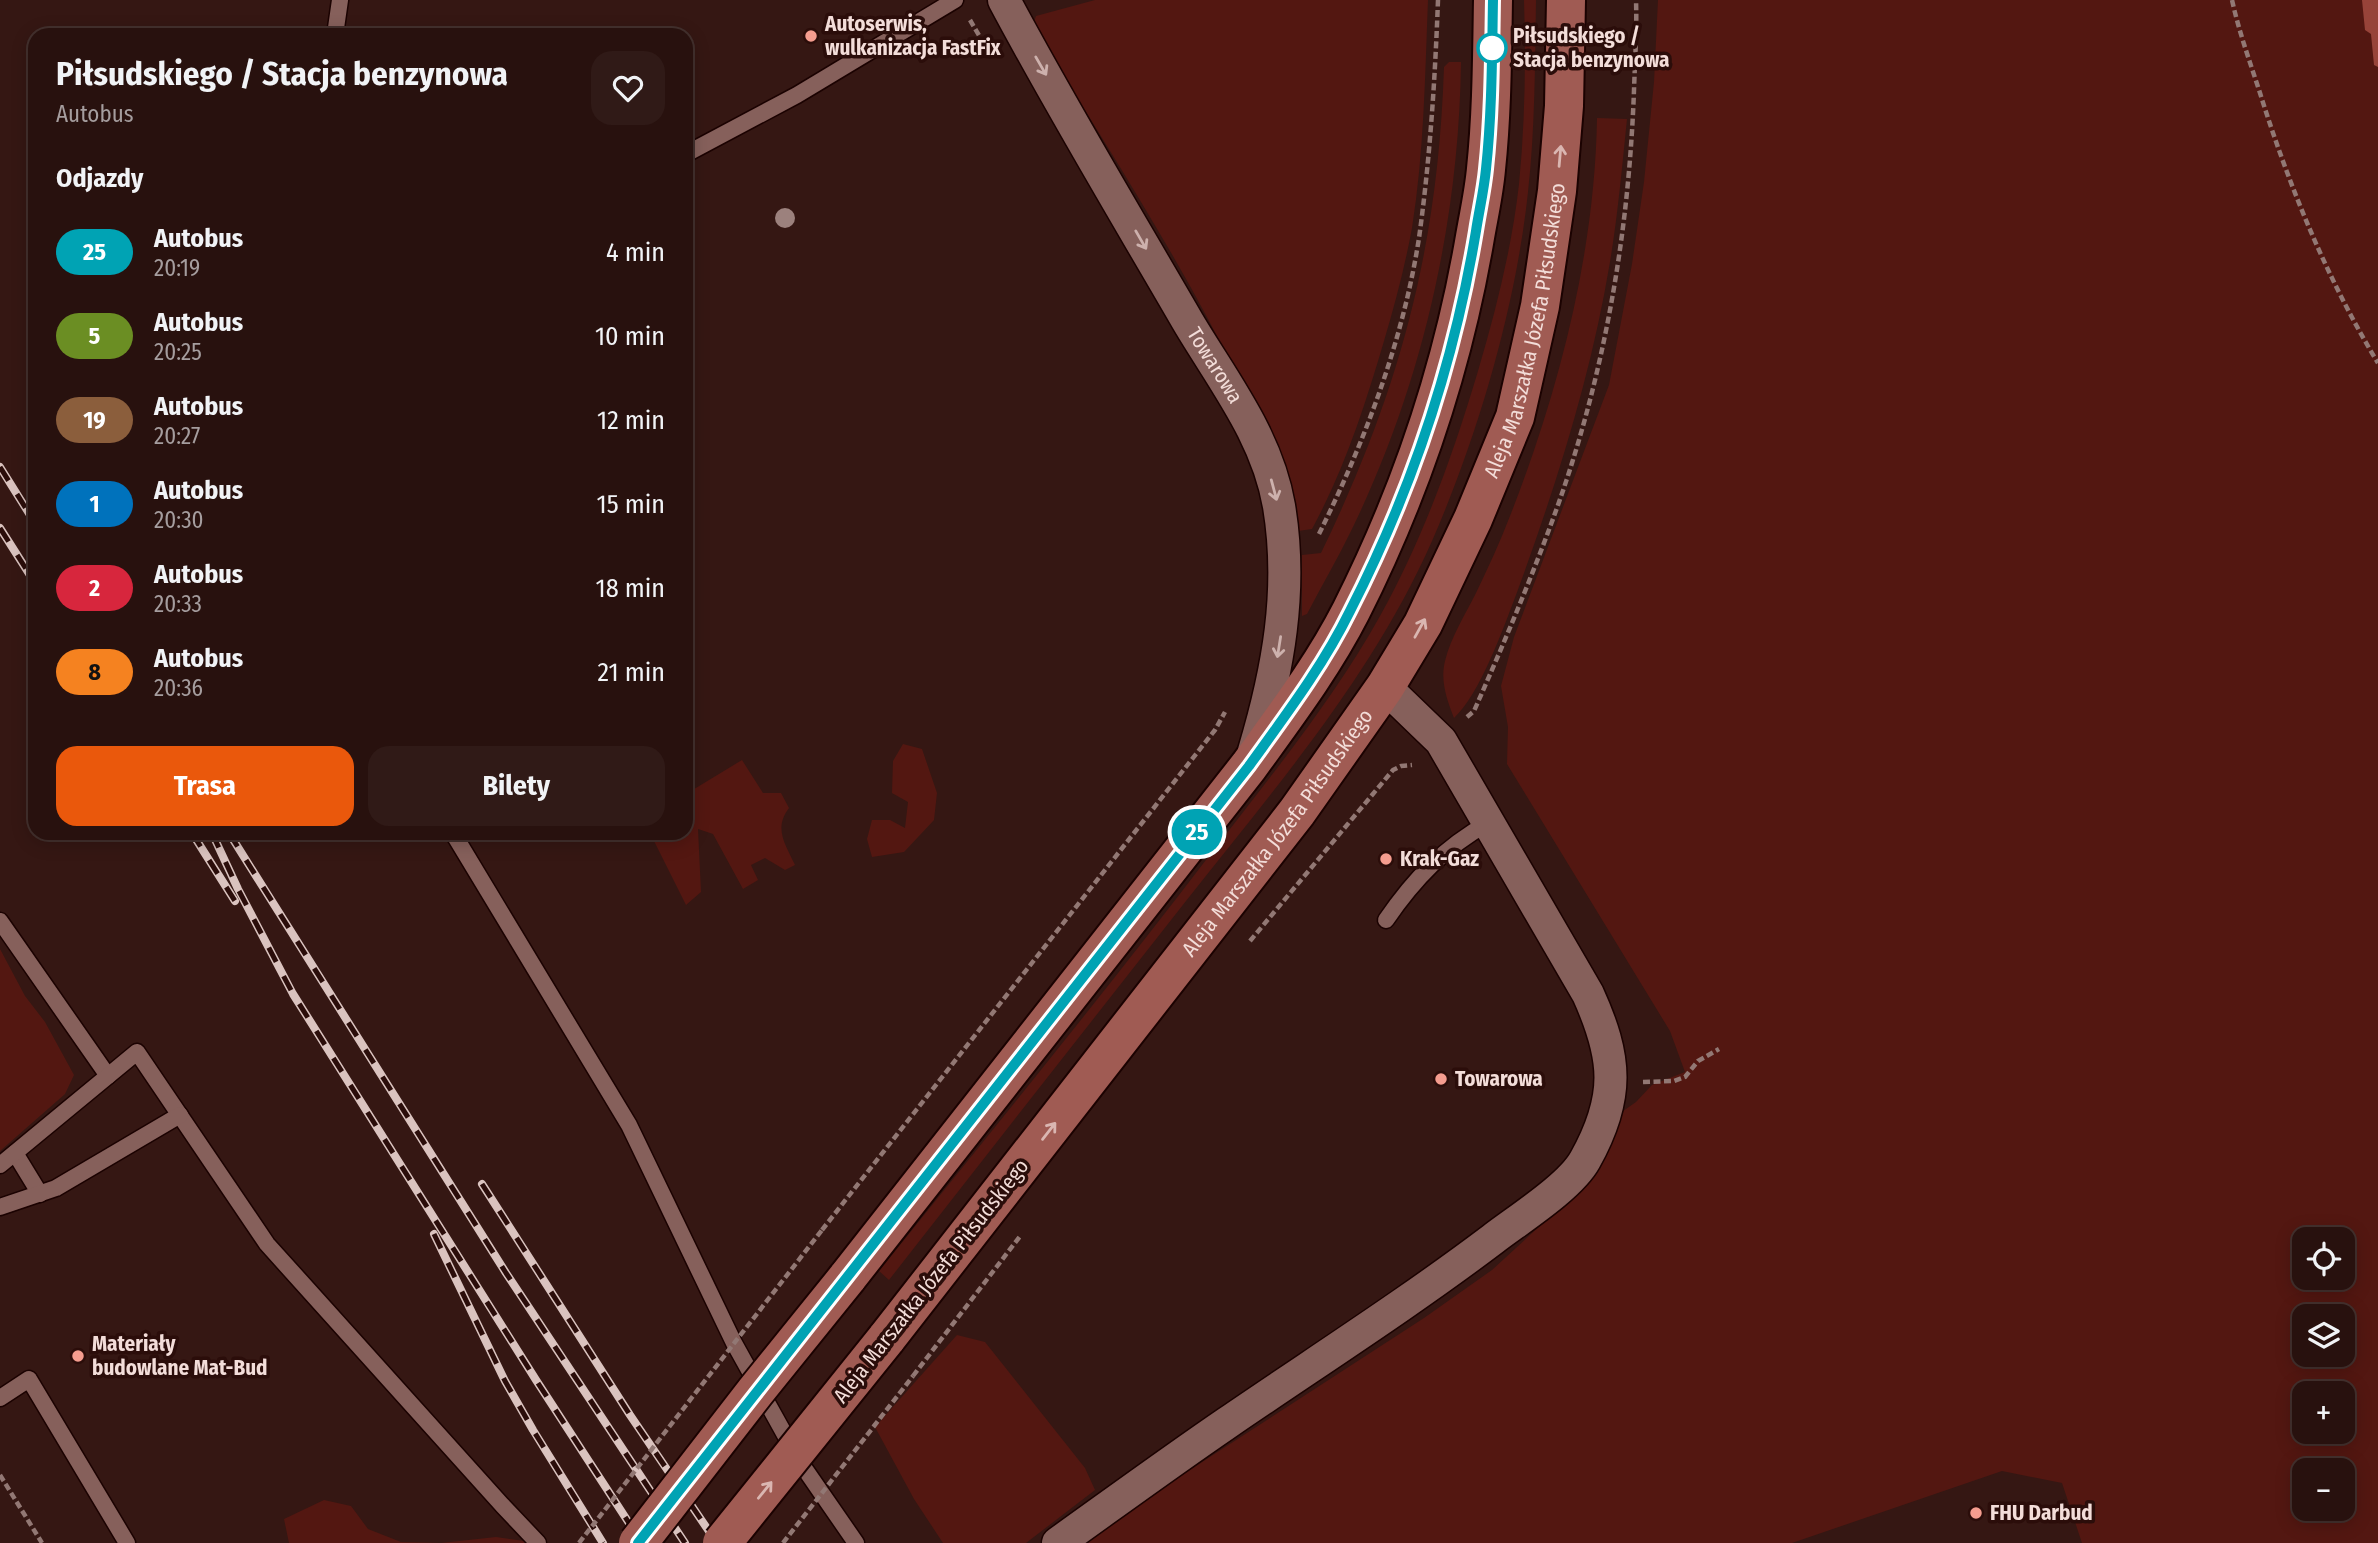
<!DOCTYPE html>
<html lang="pl">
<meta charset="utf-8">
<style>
:root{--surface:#28110e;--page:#301a17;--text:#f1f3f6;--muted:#a59d9e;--line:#44312e;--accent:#ea580c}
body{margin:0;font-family:"Fira Sans Condensed",sans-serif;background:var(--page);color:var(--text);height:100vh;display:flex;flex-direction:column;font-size:26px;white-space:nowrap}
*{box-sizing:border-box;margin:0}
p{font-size:23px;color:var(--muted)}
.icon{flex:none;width:38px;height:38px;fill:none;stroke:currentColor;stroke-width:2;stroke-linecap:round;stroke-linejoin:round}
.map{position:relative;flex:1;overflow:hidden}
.side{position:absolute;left:28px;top:28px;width:665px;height:812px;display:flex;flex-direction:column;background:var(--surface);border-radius:21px;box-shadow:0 4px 18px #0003,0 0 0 2px var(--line)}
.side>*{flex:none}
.badge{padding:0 14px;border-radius:23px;font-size:24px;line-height:46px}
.controls{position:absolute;left:2292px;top:1227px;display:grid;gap:14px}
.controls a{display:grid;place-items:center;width:63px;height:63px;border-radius:14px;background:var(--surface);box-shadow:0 4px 18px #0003,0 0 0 2px var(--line);font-size:35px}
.map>.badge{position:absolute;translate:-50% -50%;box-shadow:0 0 0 4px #fff}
h2{padding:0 28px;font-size:26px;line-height:63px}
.round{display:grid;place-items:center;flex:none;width:74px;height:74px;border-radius:21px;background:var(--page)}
.headline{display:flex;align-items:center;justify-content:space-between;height:119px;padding:0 28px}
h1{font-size:33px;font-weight:700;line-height:52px}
.primary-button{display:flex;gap:14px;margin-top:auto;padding:14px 28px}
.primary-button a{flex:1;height:80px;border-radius:21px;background:var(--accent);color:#fff;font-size:28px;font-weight:700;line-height:80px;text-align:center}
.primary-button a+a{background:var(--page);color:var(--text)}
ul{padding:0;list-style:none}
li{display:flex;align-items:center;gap:21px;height:84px;padding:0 28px}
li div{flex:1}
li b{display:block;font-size:26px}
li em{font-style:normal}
li .badge{min-width:77px;font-weight:700;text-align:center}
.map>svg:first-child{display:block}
</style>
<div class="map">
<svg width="2378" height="1543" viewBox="0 0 2378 1543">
<rect width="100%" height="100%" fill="#351713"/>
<!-- green -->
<g fill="#531711" fill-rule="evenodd">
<path d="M1095,0h333c-3,76 -4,153 -16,228 -7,38 -17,76 -28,113 -19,65 -40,129 -72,188l-14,2c-7,-46 -34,-101 -55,-143 -60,-126 -138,-243 -210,-363l3,-9z"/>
<path d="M1524,0h12c-1,64 -1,129 -8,192 -12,114 -50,244 -96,349 -59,134 -156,246 -246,360 -99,126 -198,252 -297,379l-10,-9c111,-138 223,-275 330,-415 60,-78 123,-154 171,-240 43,-77 73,-161 98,-245 18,-61 34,-124 41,-187 6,-61 7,-123 5,-184z"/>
<path d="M1658,0h715l5,29v1514h-296l-20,-60 -60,-12 -210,72h-709l76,-53 265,-172 68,-48 89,-82 35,-72 20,-14 16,-17 33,-13 -15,-41 -163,-267 1,-37 -7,-41 13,-49 95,-252 23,-121 12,-82 10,-100zM2305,1239h38v39h-38zM2305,1316h38v38h-38zM2305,1393h38v39h-38zM2305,1470h38v38h-38z"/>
<path d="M1449,62h12c-2,160 -39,323 -109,467 -14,29 -30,56 -45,85l-5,2v-61l19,-2c79,-163 117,-305 123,-486z"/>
<path d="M1597,118l30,1c-5,48 -9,95 -17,143 -19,114 -54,224 -94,333 -13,34 -36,99 -62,123 -7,-18 -14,-37 -9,-57 6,-24 20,-46 31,-68 12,-25 24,-51 34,-77 49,-125 85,-264 87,-398z"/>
<path d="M903,744l19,5 15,44 -3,27 -30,32 -32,5 -5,-18 5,-19h18l15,8 3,-26 -16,-9 1,-32z"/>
<path d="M742,760l21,33h18l8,15c-16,21 -3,37 6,57l-10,5 -20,-12 -14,7 7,15 -15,9 -30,-55 -15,-5 3,63 -15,13 -36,-72h36v-39z"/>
<path d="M0,949l25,47 20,26 29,53 -9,19 -65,57z"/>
<path d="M957,1335l28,7 100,126 10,22 -69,53h-83l-29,-44 -39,-72z"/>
<path d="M324,1500l27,6 17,23 33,13 40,1 55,-6 43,6h-250l-5,-24z"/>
</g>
<!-- water -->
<path fill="#974339" d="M2362,0h16v67l-4,-2 -3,-31 -6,-4z"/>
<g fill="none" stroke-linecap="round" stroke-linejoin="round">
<defs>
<g id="lane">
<path d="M335,35l5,-35"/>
<path d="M686,154l111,-59 158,-95"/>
<path d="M453,833l176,292 105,218 66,119 56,81"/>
<path d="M1386,920c28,-41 59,-73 102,-97"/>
<path d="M0,921l108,155"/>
<path d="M15,1153l25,41"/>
<path d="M0,1165l137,-113 130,192 235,261 36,38"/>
<path d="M0,1207l56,-19 124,-73"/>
<path d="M0,1398l29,-19 98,164"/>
</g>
<g id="street">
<path id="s1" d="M1004,0c58,109 122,215 184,322 35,59 79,114 91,184 14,84 -1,165 -25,245"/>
<path d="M1058,1543c56,-40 112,-81 169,-120 89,-61 180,-119 266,-184 26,-20 77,-52 92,-79 35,-63 32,-102 3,-166l-147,-253 -56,-54"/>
</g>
<g id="secondary">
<path d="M847,1278l402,-512c36,-50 74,-100 102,-155 59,-117 102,-245 124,-374 4,-23 9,-45 11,-68 6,-56 6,-113 7,-169"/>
<path id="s2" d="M886,1339l411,-527 88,-125 38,-63 50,-105 42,-102 25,-111 17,-115 7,-85 2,-106"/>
</g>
</defs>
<!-- lane casing -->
<use href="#lane" stroke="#1b0201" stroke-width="19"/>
<!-- street casing -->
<use href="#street" stroke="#1b0201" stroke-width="35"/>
<!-- secondary casing -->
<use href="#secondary" stroke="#1b0201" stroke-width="42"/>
<!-- path -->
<g stroke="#927874" stroke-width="4.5" stroke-dasharray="7 3.5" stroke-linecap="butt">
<path d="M2232,0c7,32 18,62 28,93 29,93 67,186 118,270"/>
<path d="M970,20l10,17"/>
<path d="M1319,534c46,-93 84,-193 100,-296 11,-79 16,-158 19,-238"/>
<path d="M1467,717l7,-6c30,-68 59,-136 84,-206 47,-133 71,-274 76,-415 1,-30 3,-60 2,-90"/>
<path d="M1250,941l143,-171 8,-4 11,-1"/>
<path d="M1643,1082l31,-1 11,-4 13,-16 21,-12"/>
<path d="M822,1230l393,-500 10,-18"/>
<path d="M913,1376l108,-141"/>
<path d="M0,1475l42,68"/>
</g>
<!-- lane -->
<use href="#lane" stroke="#86605b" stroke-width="16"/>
<!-- street -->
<use href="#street" stroke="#86605b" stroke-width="32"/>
<!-- secondary -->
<use href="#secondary" stroke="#a05b53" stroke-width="38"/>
<defs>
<g id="rail">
<path d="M0,467l35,56"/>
<path d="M0,528l35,55"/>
<path d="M192,833l43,68"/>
<path d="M212,833l26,56 55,105 243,386 106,163"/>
<path d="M229,833l277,440 179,270"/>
<path d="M482,1184l148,231 87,128"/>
<path d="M434,1234l71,147 28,49 70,113"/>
</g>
</defs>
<!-- rail casing -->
<use href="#rail" stroke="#dac3bf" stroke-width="8"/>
<!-- rail -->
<use href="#rail" stroke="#2b0d0a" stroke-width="5" stroke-dasharray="16" stroke-linecap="butt"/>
<defs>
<g id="secondary-bridge">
<path d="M638,1543l117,-151 92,-114"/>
<path d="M722,1543l164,-204"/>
</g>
</defs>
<!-- secondary-bridge casing -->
<use href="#secondary-bridge" stroke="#1b0201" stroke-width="42" stroke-linecap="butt"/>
<!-- path-bridge -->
<g stroke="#927874" stroke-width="4.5" stroke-dasharray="7 3.5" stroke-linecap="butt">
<path d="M579,1543l243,-313"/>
<path d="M783,1543l130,-167"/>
</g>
<!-- secondary-bridge -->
<use href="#secondary-bridge" stroke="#a05b53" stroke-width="38"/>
</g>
<!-- trees -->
<circle fill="#9c817d" cx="785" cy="218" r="10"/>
<!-- one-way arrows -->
<defs><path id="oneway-shaft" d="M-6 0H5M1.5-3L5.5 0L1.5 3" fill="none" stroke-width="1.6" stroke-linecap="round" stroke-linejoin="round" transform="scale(1.75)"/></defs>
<g stroke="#cdb1ad">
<use href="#oneway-shaft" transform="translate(1041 66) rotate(60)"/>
<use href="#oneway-shaft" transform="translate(1141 240) rotate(60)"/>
<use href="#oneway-shaft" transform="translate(1274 490) rotate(75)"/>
<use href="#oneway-shaft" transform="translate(1279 647) rotate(99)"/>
</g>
<g stroke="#dab6b1">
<use href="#oneway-shaft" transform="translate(1560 156) rotate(-85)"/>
<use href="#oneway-shaft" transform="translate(1420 628) rotate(-61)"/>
<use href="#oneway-shaft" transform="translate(1049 1131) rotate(-52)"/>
<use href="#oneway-shaft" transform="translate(765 1490) rotate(-51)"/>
</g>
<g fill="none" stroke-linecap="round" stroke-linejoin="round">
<defs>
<path id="line" d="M638,1543l611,-777c36,-50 74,-100 101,-155 61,-119 104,-248 126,-380 3,-20 8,-41 10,-62 6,-56 6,-113 7,-169"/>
</defs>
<!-- line casing -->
<use href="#line" stroke="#fff" stroke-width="16"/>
<!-- line -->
<use href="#line" stroke="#00a3b4" stroke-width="10"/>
</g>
<!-- markers -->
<g fill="#f59d8f" stroke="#2b0d0a" stroke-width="2.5">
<circle cx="811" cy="36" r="7"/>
<circle cx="1386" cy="859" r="7"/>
<circle cx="1441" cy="1079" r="7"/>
<circle cx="78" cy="1356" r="7"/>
<circle cx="1976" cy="1513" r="7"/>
</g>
<circle fill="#fff" stroke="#00a3b4" stroke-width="3.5" cx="1492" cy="48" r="14"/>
<g text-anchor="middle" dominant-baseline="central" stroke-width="7" stroke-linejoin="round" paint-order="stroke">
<!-- poi labels -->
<g font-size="21" font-weight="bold" fill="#f3ddd9" stroke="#2b0d0a" text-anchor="start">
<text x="825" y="24">Autoserwis,<tspan x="825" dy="24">wulkanizacja FastFix</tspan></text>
<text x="1400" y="859">Krak-Gaz</text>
<text x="1455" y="1079">Towarowa</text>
<text x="92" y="1344">Materiały<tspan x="92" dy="24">budowlane Mat-Bud</tspan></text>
<text x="1990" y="1513">FHU Darbud</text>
</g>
<!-- stop labels -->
<g font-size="21" font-weight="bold" fill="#f3ddd9" stroke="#2b0d0a" text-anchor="start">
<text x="1513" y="36">Piłsudskiego /<tspan x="1513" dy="24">Stacja benzynowa</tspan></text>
</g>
<!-- street labels -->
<g font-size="21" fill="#f3ddd9" stroke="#2b0d0a">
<text stroke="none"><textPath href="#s2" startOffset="1208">Aleja Marszałka Józefa Piłsudskiego</textPath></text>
<text stroke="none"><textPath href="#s1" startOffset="422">Towarowa</textPath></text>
<text stroke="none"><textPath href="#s2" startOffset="640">Aleja Marszałka Józefa Piłsudskiego</textPath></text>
<text transform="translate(931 1281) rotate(-52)">Aleja Marszałka Józefa Piłsudskiego</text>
</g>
</g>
</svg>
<div class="controls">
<a><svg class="icon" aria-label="locate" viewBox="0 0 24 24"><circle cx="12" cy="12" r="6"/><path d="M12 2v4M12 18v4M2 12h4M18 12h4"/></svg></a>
<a><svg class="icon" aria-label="layers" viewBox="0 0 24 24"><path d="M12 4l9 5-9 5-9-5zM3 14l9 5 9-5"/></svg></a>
<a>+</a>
<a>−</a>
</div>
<b class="badge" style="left:1197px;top:832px;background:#00a3b4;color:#fff">25</b>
<section class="side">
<div class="headline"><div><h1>Piłsudskiego / Stacja benzynowa</h1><p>Autobus</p></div><a class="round"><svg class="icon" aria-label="heart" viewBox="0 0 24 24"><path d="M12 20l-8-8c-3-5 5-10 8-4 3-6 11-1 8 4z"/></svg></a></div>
<h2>Odjazdy</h2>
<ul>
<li><span class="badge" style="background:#00a3b4;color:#fff">25</span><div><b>Autobus</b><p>20:19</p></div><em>4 min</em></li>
<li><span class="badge" style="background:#6b8e23;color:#fff">5</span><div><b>Autobus</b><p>20:25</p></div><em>10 min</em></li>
<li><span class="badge" style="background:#8b5e3c;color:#fff">19</span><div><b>Autobus</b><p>20:27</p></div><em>12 min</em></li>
<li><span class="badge" style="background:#0072bc;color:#fff">1</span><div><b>Autobus</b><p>20:30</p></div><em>15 min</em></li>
<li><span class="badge" style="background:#d7263d;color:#fff">2</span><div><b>Autobus</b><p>20:33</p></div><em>18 min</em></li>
<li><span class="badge" style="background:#f58220;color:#111">8</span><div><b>Autobus</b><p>20:36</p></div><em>21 min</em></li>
</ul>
<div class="primary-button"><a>Trasa</a><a>Bilety</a></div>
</section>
</div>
